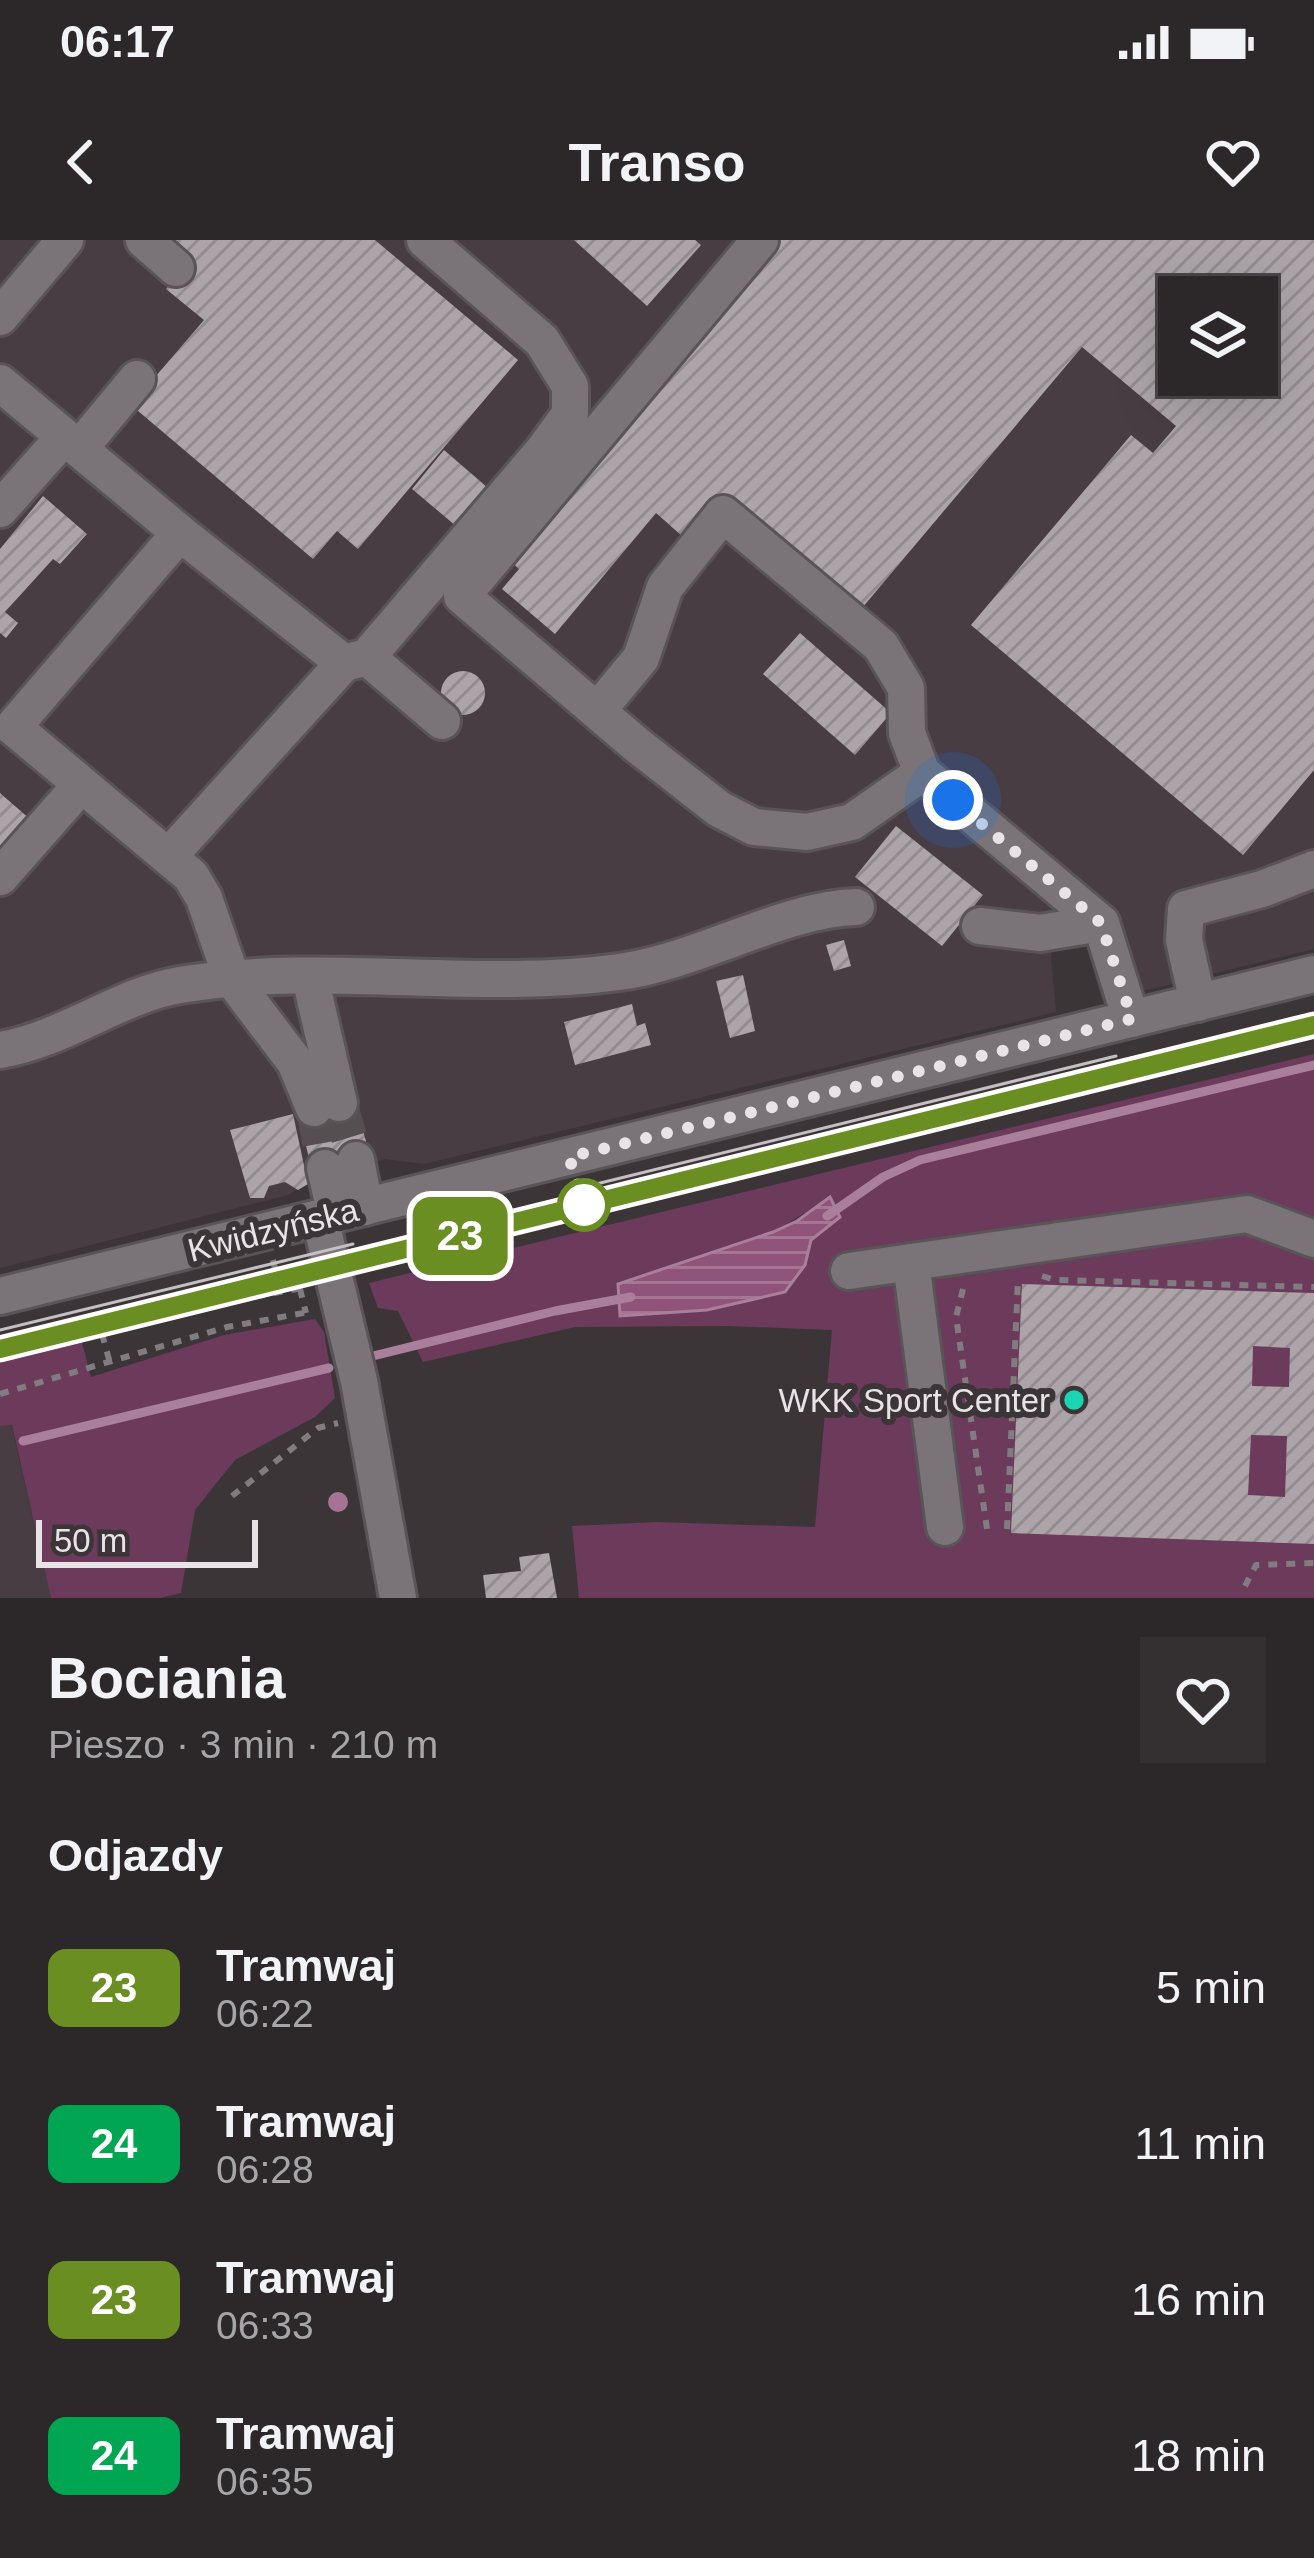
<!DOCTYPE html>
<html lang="pl">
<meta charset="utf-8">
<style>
:root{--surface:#2c282a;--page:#343032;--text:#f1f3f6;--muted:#a6a6a8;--line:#484447}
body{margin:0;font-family:Helvetica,sans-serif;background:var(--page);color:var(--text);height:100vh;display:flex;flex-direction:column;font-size:45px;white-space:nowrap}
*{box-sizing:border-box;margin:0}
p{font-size:39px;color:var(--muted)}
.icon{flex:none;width:66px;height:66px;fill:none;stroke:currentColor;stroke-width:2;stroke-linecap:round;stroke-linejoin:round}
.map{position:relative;height:1358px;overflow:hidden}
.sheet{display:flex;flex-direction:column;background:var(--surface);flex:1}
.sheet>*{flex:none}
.badge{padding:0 24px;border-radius:18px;font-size:42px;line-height:78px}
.buttons{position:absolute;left:1158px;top:36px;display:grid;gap:24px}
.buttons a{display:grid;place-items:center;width:120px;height:120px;border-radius:0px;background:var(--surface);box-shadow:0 12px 48px #0002,0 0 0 3px var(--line);font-size:60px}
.scale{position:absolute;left:36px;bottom:30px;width:222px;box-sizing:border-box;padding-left:12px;border:6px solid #e7e3e6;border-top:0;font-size:33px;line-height:42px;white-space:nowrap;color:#e7e3e6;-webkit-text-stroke:9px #3b3538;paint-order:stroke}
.you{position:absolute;width:60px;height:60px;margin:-30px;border:9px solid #fff;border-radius:50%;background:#1a73e8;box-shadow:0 0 0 18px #1a73e833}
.map>.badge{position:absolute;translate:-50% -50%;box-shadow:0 0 0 6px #fff}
h2{padding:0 48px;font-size:45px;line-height:108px}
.round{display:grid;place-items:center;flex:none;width:126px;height:126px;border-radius:0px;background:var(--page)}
.head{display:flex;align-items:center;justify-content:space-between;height:204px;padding:0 48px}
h1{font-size:57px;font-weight:700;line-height:90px}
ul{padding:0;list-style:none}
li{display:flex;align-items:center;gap:36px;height:156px;padding:0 48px}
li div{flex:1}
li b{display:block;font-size:45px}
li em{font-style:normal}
li .badge{min-width:132px;font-weight:700;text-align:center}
.status{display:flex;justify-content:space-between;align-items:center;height:84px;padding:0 60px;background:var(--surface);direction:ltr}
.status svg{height:33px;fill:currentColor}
header{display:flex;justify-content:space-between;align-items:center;height:156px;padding:0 48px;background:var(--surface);font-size:54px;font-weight:700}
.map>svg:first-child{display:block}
</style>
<div class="status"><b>06:17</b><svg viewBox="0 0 49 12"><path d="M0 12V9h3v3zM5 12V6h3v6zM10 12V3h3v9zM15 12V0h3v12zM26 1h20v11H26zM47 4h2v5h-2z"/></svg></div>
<header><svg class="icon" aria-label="back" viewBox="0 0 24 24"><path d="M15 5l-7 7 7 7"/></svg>Transo<svg class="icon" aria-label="heart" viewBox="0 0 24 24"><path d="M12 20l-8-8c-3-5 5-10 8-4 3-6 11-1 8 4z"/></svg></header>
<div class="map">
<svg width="1314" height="1358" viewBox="0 0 1314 1358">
<defs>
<pattern id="water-rules" width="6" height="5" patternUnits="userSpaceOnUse" patternTransform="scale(3)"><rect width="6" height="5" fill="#90547b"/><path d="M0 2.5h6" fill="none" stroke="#a57594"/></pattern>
<pattern id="building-hatch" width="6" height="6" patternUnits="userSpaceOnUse" patternTransform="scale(3)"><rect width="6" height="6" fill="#aca4a8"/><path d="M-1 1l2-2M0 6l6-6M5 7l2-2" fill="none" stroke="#928c8f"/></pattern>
</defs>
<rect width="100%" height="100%" fill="#3b3538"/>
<!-- built -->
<g fill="#493d44" fill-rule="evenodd">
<path d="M0,0h1314v709l-212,52 -16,-58 -36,3 6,66 -632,152 -39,-5 -78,24 -19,12 -288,73zM1179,57h78v78h-78z"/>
<path d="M11,1184l40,174h-51v-172z"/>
</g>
<!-- green -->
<g fill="#6c3a5b" fill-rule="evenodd">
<path d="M1314,814v544h-735l-7,-72 84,-4 159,5 17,-197 -106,-4 -151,1 -152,35 -25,-51 -20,-3 -9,-25zM830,958l6,13 -25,29 -6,25 -185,50 -1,-31 154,-52z"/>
<path d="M315,1079l9,13 11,66 -20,19 -80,43 -40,50 -14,83 -21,5h-109l-39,-173 -12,1v-72l80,-19 11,42 133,-42z"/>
</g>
<!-- water -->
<path fill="url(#water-rules)" stroke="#aa7f9b" stroke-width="3" d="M830,957l10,20 -29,23 -6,25 -20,27 -78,18 -87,6 -2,-32 155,-52 24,-11z"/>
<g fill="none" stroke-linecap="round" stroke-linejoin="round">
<!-- stream -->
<g stroke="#aa7f9b" stroke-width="9">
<path d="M827,976l56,-39 37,-17 394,-95"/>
<path d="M373,1116l182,-45 76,-14"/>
<path d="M23,1201l306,-73"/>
</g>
</g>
<!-- building -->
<g fill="url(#building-hatch)" fill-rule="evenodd">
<path d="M174,0h201l143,120 -160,189 -21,-18 -24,28 -182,-154 73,-85 -38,-31 23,-28 -19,-16z"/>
<path d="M574,0h121l6,5 -54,61z"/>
<path d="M774,0h540v530l-71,85 -272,-230 160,-190 22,18 23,-27 -94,-79 -225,267 -141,-120 -34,42 -26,-23 -101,121 -53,-45 17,-20 -12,-11zM1179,57h78v78h-78z"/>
<path d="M444,210l44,38 -32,38 -44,-37z"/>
<path d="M43,256l44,38 -27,30 -7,-5 -48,53 13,11 -12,15 -6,-5v-84z"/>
<path d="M800,393l91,80 -36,42 -92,-81z"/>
<circle cx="463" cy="453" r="22"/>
<path d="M0,553l31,27 -31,35z"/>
<path d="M896,586l87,69 -41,51 -87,-69z"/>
<path d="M844,700l7,26 -17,5 -8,-26z"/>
<path d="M743,735l12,56 -25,7 -14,-57z"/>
<path d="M632,764l5,22 8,-3 6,22 -76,20 -11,-43z"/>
<path d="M355,859l15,58 -58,14 -14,-59z"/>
<path d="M293,874l15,70 -10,6 -13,-8 -16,4 -5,12h-14l-20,-68z"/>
<path d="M1022,1044l292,9v251l-303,-11zM1253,1106l37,2 -1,39 -37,-1zM1251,1195l36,1 -2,61 -37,-2z"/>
<path d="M549,1313l8,45h-71l-3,-23 38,-4 -2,-14z"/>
</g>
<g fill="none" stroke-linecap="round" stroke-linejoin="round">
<!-- minor-tunnel -->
<g stroke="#554f52" stroke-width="36" stroke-dasharray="36 18" stroke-linecap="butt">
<path d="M339,863l17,57"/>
<path d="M314,868l11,60"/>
</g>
<defs>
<g id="minor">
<path d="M144,0l32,28"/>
<path d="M0,77l65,-77"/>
<path d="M0,143l180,150"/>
<path d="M79,209l58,-70"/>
<path d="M0,269l64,-72"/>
<path d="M367,417l75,64"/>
<path d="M344,423l23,-6 176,-206 27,-37v-28l-28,-45 -117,-101"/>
<path d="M598,470l43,-52 24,-71 58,-73 158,132 25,42 1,45 15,40 -70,49 -45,10 -53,-5 -35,-18 -82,-64 -175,-149 298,-356"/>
<path d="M922,533l179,150 30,96"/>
<path d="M169,616l175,-193 -164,-130 -167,194 178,149 13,22 28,81 63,83 19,46"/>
<path d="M0,637l81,-92"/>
<path d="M980,686l60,7 61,-10"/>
<path d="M310,737l29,126"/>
<path d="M1198,763l-14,-63 2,-31 76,-20 52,-20"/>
<path d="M0,810c65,-11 122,-56 180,-65 145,-24 294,7 439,-13 78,-10 164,-63 237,-65"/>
<path d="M356,920l9,47"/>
<path d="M325,928l11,47"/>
<path d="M320,978l39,163 39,217"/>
<path d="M911,1022l34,265"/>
<path d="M849,1031l398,-57 67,25"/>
<path d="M0,1056l1314,-322"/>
</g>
</defs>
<!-- minor casing -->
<use href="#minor" stroke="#595457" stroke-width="42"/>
<!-- path -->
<g stroke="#817c7f" stroke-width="6" stroke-dasharray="9 9" stroke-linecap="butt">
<path d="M273,1020l8,34"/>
<path d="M1042,1036l13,4 259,7"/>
<path d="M300,1049l6,24"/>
<path d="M963,1049l-7,28 31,212"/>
<path d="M102,1094l8,29"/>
<path d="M81,1099l155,-39 72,-13"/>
<path d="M0,1154l227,-67 82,-15"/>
<path d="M232,1256l86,-68 20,-5"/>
<path d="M1007,1289l11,-250"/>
<path d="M1245,1346l11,-21 58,-2"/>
</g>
<!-- minor -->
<use href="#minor" stroke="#7a7377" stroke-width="36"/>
<!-- tram -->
<g stroke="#c4bfc2" stroke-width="3">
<path d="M580,948l536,-132"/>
<path d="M0,1090l353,-86"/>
<path d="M0,1109l1314,-324"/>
</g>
</g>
<!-- trees -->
<circle fill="#a67393" cx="338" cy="1262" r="10"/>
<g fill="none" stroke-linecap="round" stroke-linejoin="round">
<defs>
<path id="line" d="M0,1109l1314,-324"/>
</defs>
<!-- line casing -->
<use href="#line" stroke="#fff" stroke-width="27"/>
<!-- line -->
<use href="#line" stroke="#6b8e23" stroke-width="18"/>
<!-- walk -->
<path stroke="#e7e3e6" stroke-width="12" stroke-dasharray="0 21.6" d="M584,965l-15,-48 563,-138 -31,-96 -148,-123"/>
</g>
<!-- markers -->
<circle fill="#fff" stroke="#6b8e23" stroke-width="6" cx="584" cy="965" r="24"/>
<circle fill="#1bd5b1" stroke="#3b3538" stroke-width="4.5" cx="1074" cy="1160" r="12"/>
<g text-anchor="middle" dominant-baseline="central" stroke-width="12" stroke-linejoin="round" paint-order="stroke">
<!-- street labels -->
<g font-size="33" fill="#e7e3e6" stroke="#3b3538">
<text transform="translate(273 990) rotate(-14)">Kwidzyńska</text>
</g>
<!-- poi labels -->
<g font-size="33" fill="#e7e3e6" stroke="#3b3538" text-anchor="end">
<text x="1050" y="1160">WKK Sport Center</text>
</g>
</g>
</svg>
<div class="buttons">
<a><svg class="icon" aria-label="layers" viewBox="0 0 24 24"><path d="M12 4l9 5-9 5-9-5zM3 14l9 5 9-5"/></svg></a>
</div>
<div class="scale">50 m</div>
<div class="you" style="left:953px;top:560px"></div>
<b class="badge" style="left:460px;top:996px;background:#6b8e23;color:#fff">23</b>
</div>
<section class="sheet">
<div class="head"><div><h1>Bociania</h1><p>Pieszo · 3 min · 210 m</p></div><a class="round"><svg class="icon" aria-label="heart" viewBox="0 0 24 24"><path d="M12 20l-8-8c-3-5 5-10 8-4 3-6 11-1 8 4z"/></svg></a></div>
<h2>Odjazdy</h2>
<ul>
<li><span class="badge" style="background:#6b8e23;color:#fff">23</span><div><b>Tramwaj</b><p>06:22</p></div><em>5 min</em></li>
<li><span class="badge" style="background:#00a651;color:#fff">24</span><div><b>Tramwaj</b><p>06:28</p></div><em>11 min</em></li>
<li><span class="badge" style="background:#6b8e23;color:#fff">23</span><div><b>Tramwaj</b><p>06:33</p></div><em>16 min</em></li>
<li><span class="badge" style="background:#00a651;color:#fff">24</span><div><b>Tramwaj</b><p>06:35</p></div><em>18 min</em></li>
</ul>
</section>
